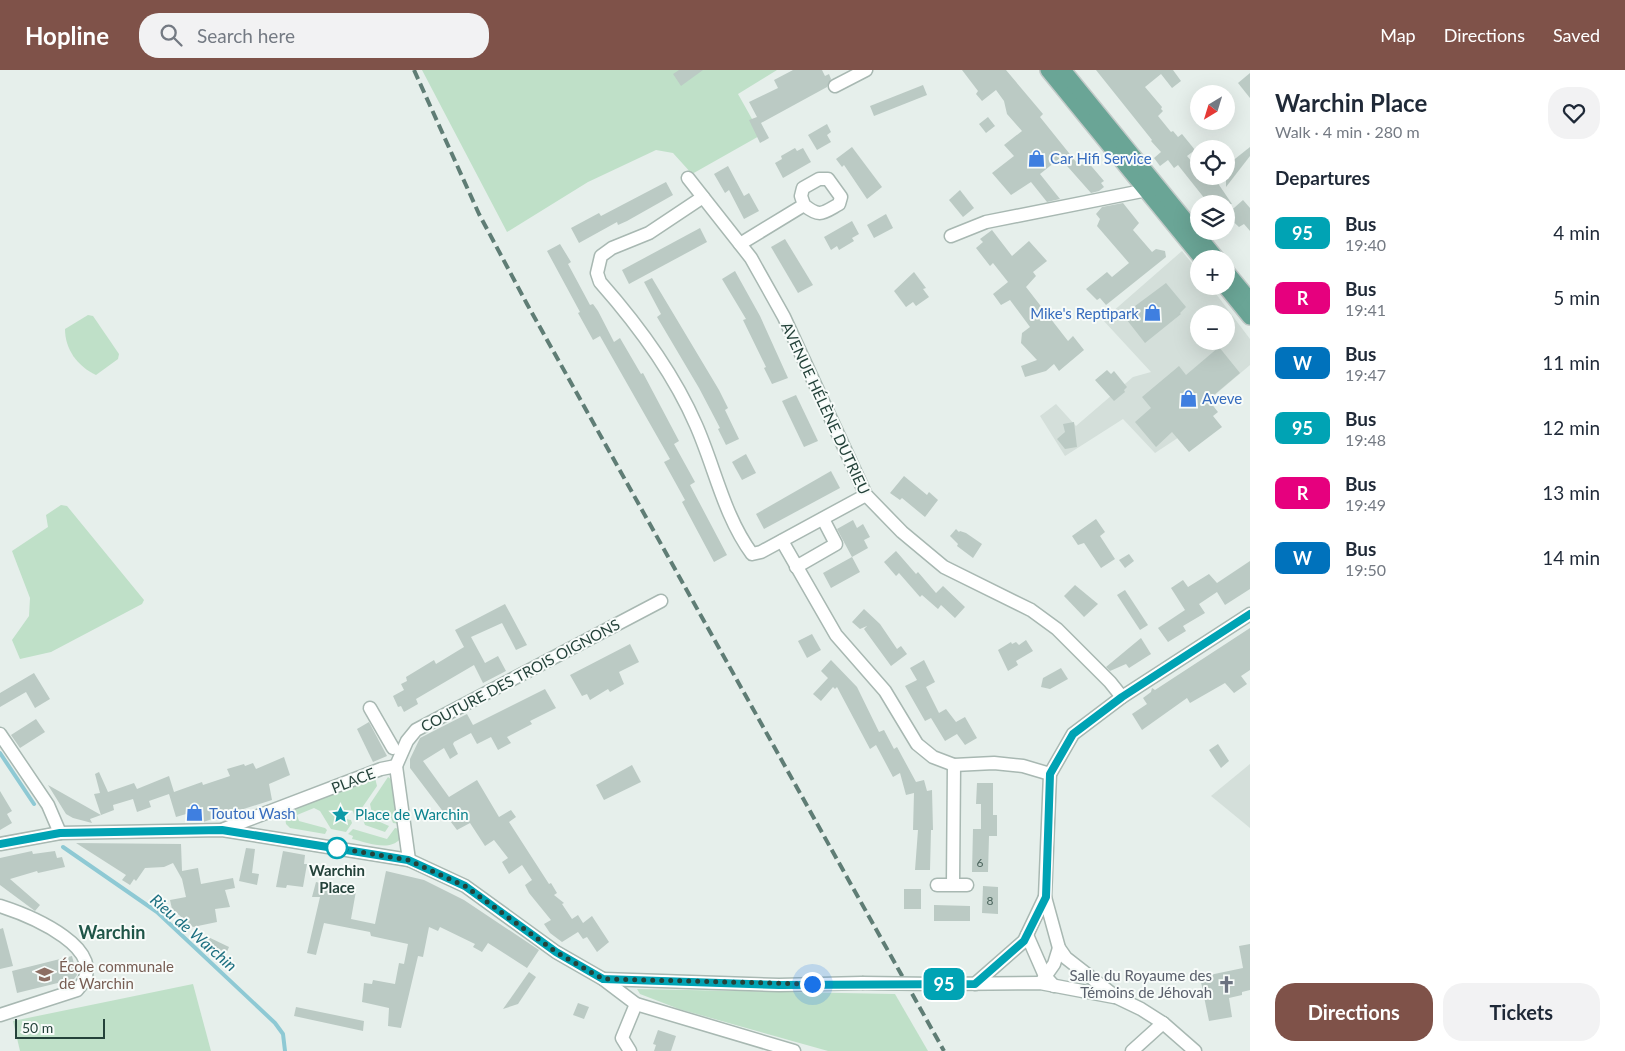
<!DOCTYPE html>
<meta charset="utf-8">
<style>
:root{--surface:#fff;--page:#f2f2f3;--text:#1f2937;--muted:#747a83;--accent:#7f5249}
body{margin:0;font-family:Lato,sans-serif;background:var(--page);color:var(--text);height:100vh;display:flex;flex-direction:column;font-size:19px;white-space:nowrap}
*{box-sizing:border-box;margin:0}
p{font-size:16px;color:var(--muted)}
.icon{flex:none;width:28px;height:28px;fill:none;stroke:currentColor;stroke-width:2;stroke-linecap:round;stroke-linejoin:round}
.map{position:relative;flex:1;overflow:hidden}
.side{display:flex;flex-direction:column;background:var(--surface);width:375px}
.side>*{flex:none}
.badge{padding:0 10px;border-radius:8px;font-size:18px;line-height:32px}
.needle{width:32px;rotate:218deg}
.tools{position:absolute;left:1190px;top:15px;display:grid;gap:10px}
.tools a{display:grid;place-items:center;width:45px;height:45px;border-radius:50%;background:var(--surface);box-shadow:0 5px 20px #0002;font-size:25px}
.scale{position:absolute;left:15px;bottom:12px;width:90px;box-sizing:border-box;padding-left:5px;border:2px solid #24423a;border-top:0;font-size:14px;line-height:18px;white-space:nowrap;color:#24423a;-webkit-text-stroke:4px #f7fbf9;paint-order:stroke}
.you{position:absolute;width:25px;height:25px;margin:-12px;border:4px solid #fff;border-radius:50%;background:#1a73e8;box-shadow:0 0 0 8px #1a73e833}
.map>.badge{position:absolute;translate:-50% -50%;box-shadow:0 0 0 2px #fff}
h2{padding:0 25px;font-size:19px;line-height:45px}
.round{display:grid;place-items:center;flex:none;width:52px;height:52px;border-radius:20px;background:var(--page)}
.overview{display:flex;align-items:center;justify-content:space-between;height:85px;padding:0 25px}
h1{font-size:24px;font-weight:700;line-height:38px}
.button{display:flex;gap:10px;margin-top:auto;padding:10px 25px}
.button a{flex:1;height:58px;border-radius:20px;background:var(--accent);color:#fff;font-size:20px;font-weight:700;line-height:58px;text-align:center}
.button a+a{background:var(--page);color:var(--text)}
ul{padding:0;list-style:none}
li{display:flex;align-items:center;gap:15px;height:65px;padding:0 25px}
li div{flex:1}
li b{display:block;font-size:19px}
li em{font-style:normal}
li .badge{min-width:55px;font-weight:700;text-align:center}
header{display:flex;align-items:center;gap:30px;box-sizing:border-box;height:70px;padding:0 25px;background:var(--accent);color:#fff}
header strong{font-size:24px}
nav{display:flex;gap:28px;margin-inline-start:auto;font-size:18px}
.search{width:350px;height:45px;background:var(--page);display:flex;align-items:center;gap:12px;box-sizing:border-box;padding:0 18px;border-radius:20px;color:var(--muted);font-size:19px}
main{display:flex;flex:1;min-height:0}
.map>svg:first-child{display:block}
</style>
<header>
<strong>Hopline</strong>
<div class="search"><svg class="icon" aria-label="search" viewBox="0 0 24 24"><circle cx="10" cy="10" r="6"/><path d="M15 15l6 6"/></svg>Search here</div>
<nav><a>Map</a><a>Directions</a><a>Saved</a></nav>
</header>
<main>
<div class="map">
<svg width="1250" height="981" viewBox="0 0 1250 981">
<rect width="100%" height="100%" fill="#e6efeb"/>
<!-- built -->
<g fill="#d4dfda" fill-rule="evenodd">
<path d="M1182,181l17,21v14h11l40,53v26l-40,34 7,13 -62,41 -32,-34 -58,37 -25,-40 16,-12 20,22 57,-49 18,-5 -48,-52zM1199,244h27v27h-27z"/>
<path d="M1250,694v64l-39,-32z"/>
</g>
<!-- green -->
<g fill="#bfe0c8">
<path d="M422,0h355l-39,24 23,41 -69,39 -19,-21 -17,-3 -68,32 -81,50z"/>
<path d="M88,245l5,1 26,38 -1,5 -22,16c-19,-9 -31,-26 -31,-46z"/>
<path d="M61,435l6,1 77,94 -2,4 -91,48 -31,7 -8,-19 17,-24 1,-18 -18,-47 36,-24 -2,-12z"/>
<path d="M388,707l4,3 8,44 -7,-1 -2,-5 -19,-5 -2,-9z"/>
<path d="M375,708l2,8 -22,32 -2,-7 -7,2v6l5,1 1,3 -6,9 -15,-3 -11,-18 -6,-3 -17,7 2,6 26,7 2,2 -2,4 -35,-6 -4,-4 -1,-8 4,-5z"/>
<path d="M368,747l8,1 4,4 9,4 -4,6 -20,-7 -2,-5z"/>
<path d="M395,758l5,1v10c-11,13 -34,3 -48,0l1,-3 -5,-2 5,-5 34,10z"/>
<path d="M193,914l18,67h-191l-7,-30z"/>
<path d="M637,919l258,5 33,57h-100l-149,-42 -39,-15z"/>
</g>
<g fill="none" stroke-linecap="round" stroke-linejoin="round">
<!-- stream -->
<g stroke="#8ec9d4" stroke-width="4">
<path d="M0,683l34,51"/>
<path d="M63,777l94,65 118,111 8,11 2,17"/>
</g>
</g>
<!-- building -->
<g fill="#bbcac4">
<path d="M679,0h24l-22,16 -8,-12z"/>
<path d="M793,0h29l3,6 4,-2 2,5 -4,8 -66,36 8,15 -9,5 -11,-23 8,-3 -8,-15 29,-14 -4,-8z"/>
<path d="M962,0h44l37,44 -3,3 37,46 2,-1 3,3 5,-4 17,20 -3,2 3,4 -5,4 -8,2 -31,-35 -20,16 20,25 -13,3 -16,-20 -20,13 -19,-22 22,-17 -10,-11 18,-14 -15,-17 -3,-13 -8,-11 -14,11 -6,-7 2,-3z"/>
<path d="M1096,0h77l8,11 -9,7 -11,-14 -16,13 17,20 -1,2 2,2 -5,5 13,16 2,-1 5,6 4,-3 13,16 -8,6 12,14v6h14l19,28h-23l-31,-39 -4,3 -6,-8 -8,6 -6,-8 7,-6 -10,-11 1,-1z"/>
<path d="M1250,3v25l-12,-15z"/>
<path d="M923,15l4,10 -53,21 -4,-10z"/>
<path d="M988,47l7,9 -9,7 -7,-9z"/>
<path d="M827,54l4,8 -4,3 4,7 -14,8 -9,-15z"/>
<path d="M852,77l30,40 -15,12 -23,-34 -2,2 -6,-8z"/>
<path d="M1250,77v9l-24,31v-21z"/>
<path d="M795,78l2,3 6,-3 8,14 -28,16 -8,-15 7,-4 -1,-3z"/>
<path d="M728,96l16,30 5,-3 10,18 -15,8 -15,-29 -4,3 -11,-19z"/>
<path d="M666,112l7,13 -46,26 -9,4 -1,-3 -38,21 -8,-15 28,-15 2,3z"/>
<path d="M960,120l14,18 -11,9 -14,-17z"/>
<path d="M1243,130l7,8v23l-6,-7 -5,3 -13,-12z"/>
<path d="M1123,133l16,20 -6,7 19,22 4,-3 9,2 1,6 -60,48 -6,-7 -3,2 -11,-11 21,-17 5,5 17,-14 -32,-37 3,-7 -4,-5 6,-7z"/>
<path d="M886,144l7,14 -19,10 -7,-13z"/>
<path d="M852,151l7,13 -7,4 2,3 -15,9 -2,-4 -6,4 -7,-13z"/>
<path d="M700,158l7,14 -78,42 -7,-14z"/>
<path d="M992,160l20,26 17,-15 18,20 -14,11 3,4 -10,11 42,54 5,-5 11,14 -25,21 -5,-7 -8,7 -21,6 -4,-11 16,-6 -16,-17 1,-10 8,-6 -20,-27 -9,5 -8,-11 15,-12 -15,-19 -3,3 -14,-18 7,-6 -3,-3z"/>
<path d="M785,169l28,46 -15,8 -27,-46z"/>
<path d="M560,174l11,18 -3,2 22,41 3,-1 5,7 16,31 6,-4 21,36 2,-1 36,68 -5,3 21,38 -5,3 37,70 -13,7 -32,-60 3,-2 -21,-38 6,-3 -70,-123 -7,4 -15,-27 2,-1 -33,-61z"/>
<path d="M735,201l25,45 28,62 -16,6 -8,-16 2,-1 -23,-47 3,-1 -24,-40z"/>
<path d="M914,202l12,16 -3,1 6,8 -13,9 -3,-4 -7,5 -12,-16z"/>
<path d="M652,208l67,112 9,18 -3,2 14,29 -13,6 -8,-16 2,-1 -21,-40 -42,-71 4,-3 -17,-32z"/>
<path d="M1166,213l20,24 -6,6 1,1 -36,29 -22,-28z"/>
<path d="M1219,277l21,26 -32,27 10,12 -5,4 9,11 -33,25 -17,-20 -16,15 -21,-25 16,-14 -9,-11 37,-31 7,9z"/>
<path d="M1107,300l4,4 3,-3 13,16 -3,3 1,2 -11,9 -19,-21z"/>
<path d="M796,325l22,46 -14,6 -22,-46z"/>
<path d="M1074,352l3,25 -12,2 -8,-10 8,-7 -2,-8z"/>
<path d="M746,384l10,19 -14,7 -10,-18z"/>
<path d="M831,401l9,17 -76,41 -8,-15z"/>
<path d="M904,406l23,19 2,-3 9,8 -13,17 -23,-19 -2,2 -10,-7z"/>
<path d="M1096,449l9,13 -5,4 15,23 -14,9 -17,-25 -6,2 -6,-9z"/>
<path d="M853,450l4,8 6,-4 7,13 -6,3 4,8 -16,9 -15,-28z"/>
<path d="M956,459l3,3 1,-1 6,2 16,11 -9,14 -16,-12 1,-2 -8,-8z"/>
<path d="M896,481l20,23 2,-2 18,21 7,-7 22,21 -10,11 -14,-13 -3,4 -16,-14 -2,2 -21,-24 -3,3 -12,-14z"/>
<path d="M1129,484l5,7 -9,7 -6,-8z"/>
<path d="M852,487l8,15 -29,16 -8,-15z"/>
<path d="M1250,491v28l-25,16 -8,-13 -18,12 6,9 -22,13 3,5 -18,11 -10,-14 27,-18 -14,-22 12,-8 5,7 21,-13 8,9z"/>
<path d="M1075,515l23,19 -14,13 -20,-21z"/>
<path d="M1125,520l23,35 -8,5 -23,-35z"/>
<path d="M505,534l22,41 -11,5 -14,-27 -31,14 14,26 13,-7 8,15 -23,12 -9,-18 -58,34 2,5 -14,8 -3,-6 -3,1 -5,-11 11,-6 -3,-6 6,-3 -1,-4 28,-17 2,4 28,-17 -9,-17z"/>
<path d="M864,539l16,15 17,25 4,-3 6,8 -16,12 -27,-37 3,-3 -7,3 -8,-7z"/>
<path d="M1250,558v42l-9,6 6,8 -13,9 -9,-10 -35,20 -3,-5 -45,32 -10,-16 15,-10 -4,-6 8,-6 1,-4 3,2z"/>
<path d="M812,564l9,16 -14,8 -9,-17z"/>
<path d="M1141,568l10,16 -22,14 -3,-4 -16,7 -4,-4z"/>
<path d="M1026,570l7,11 -17,10 2,4 -10,6 -10,-21 13,-8 1,2 4,-2 3,3z"/>
<path d="M630,574l9,18 -20,10 5,12 -14,8 -2,-3 -18,11 -3,-6 -5,2 -12,-21z"/>
<path d="M831,590l26,27 22,45 5,-2 10,19 3,-2 19,35 8,-2 3,11 5,-1 1,40h-2l-1,40h-15l3,-40h-5l1,-37 -8,2 -6,-22 -7,4 -17,-32 -6,4 -33,-62 -2,2 -2,-2 -12,14 -8,-7 15,-16 -7,-7z"/>
<path d="M924,590l11,22 -9,5 13,26 7,-4 10,13 9,-5 12,21 -12,7 -8,-11 -12,7 -14,-23 -6,3 -20,-35 12,-6 -7,-12z"/>
<path d="M1061,598l7,11 -18,10 -9,-2 2,-9z"/>
<path d="M34,603l16,26 -15,9 -9,-16 -26,15v-14z"/>
<path d="M545,619l11,19 -26,13 2,3 -25,13 4,6 -13,7 -7,-13 -14,7 -6,-11 -17,9 -1,2 5,10 -8,5 -6,-11 -21,13 26,36 28,-17 22,37 12,-7 5,7 -7,5 40,62 2,-1 6,10 -3,2 10,8 -2,1 10,15 6,-4 5,8 9,-7 17,26 -12,10 -10,-15 -4,2 -5,-7 -16,10 -12,-9 -6,-9 7,-4 -22,-27 -4,-8 7,-5 -10,-15 -13,9 -7,-12 6,-4 -14,-18 -9,6 -15,-23 -13,7 -47,-62v-9l10,-21 47,-24 6,11z"/>
<path d="M36,649l9,13 -25,16 -9,-13z"/>
<path d="M369,652l18,34 -14,6 -16,-33z"/>
<path d="M1218,674l11,17 -8,7 -12,-18z"/>
<path d="M284,687l6,18 -21,9 3,16 -69,22h-7l-3,-10 -17,5 -7,-23 -20,7 2,6 -14,5 -4,-13 -20,6 1,5 -13,5 -7,-21 6,-1 -5,-19 4,-2 9,20 26,-9 3,6 32,-13 5,16 28,-10 1,3 27,-9 -3,-7 17,-5 1,2 8,-3 3,6z"/>
<path d="M632,695l9,17 -37,18 -8,-15z"/>
<path d="M977,713h16v32h4v21h-8l-1,36h-16l1,-43h8v-25h-5z"/>
<path d="M48,715l53,30 -11,4 2,4 -19,-5 -7,-4z"/>
<path d="M0,721l12,20 -5,3 5,9 -12,7z"/>
<path d="M76,773l105,1 1,27 16,-3 3,16 32,-6 2,10 -10,2 5,17 -15,2 2,13 -24,5 -21,-18 -2,-9 16,-3 -4,-18 -9,-16 -9,4 -19,1 -9,13 -2,-2 -4,6 -8,-5 4,-5z"/>
<path d="M246,778l9,1 -3,24 7,1 -2,11 -18,-4z"/>
<path d="M32,781l1,3 22,-3 2,7 5,-1 3,10 -27,6 -1,-2 -27,8 30,26 -5,6 -35,-26v-27z"/>
<path d="M283,781l22,4 -1,9h3l-4,23 -16,-2 -1,3 -10,-1z"/>
<path d="M386,801l38,9 40,20 75,50 -12,18 -39,-25 -6,9 -9,-5 2,-3 -35,-17 -2,4 -9,-4 -6,30 -5,-1 -17,72 -13,-2 1,-18 -27,-6 2,-19 8,1 1,-4 22,4 4,-21 5,1 4,-20 -37,-8 -1,-4 -46,-9 -8,32 -9,-2 13,-56h-8l4,-15 40,9 -5,28 24,5z"/>
<path d="M983,816l15,1v27l-16,-1z"/>
<rect x="904" y="819" width="17" height="20"/>
<path d="M934,835l36,1v15h-36z"/>
<path d="M3,858l10,38 -13,3v-40z"/>
<path d="M204,865l25,12 -4,9 -23,-16z"/>
<path d="M1250,874v46l-8,2v3l-13,3 3,19 -23,4 -9,-44 43,-9 -4,-22z"/>
<path d="M72,886l5,19 -3,4 -57,14 -5,-22z"/>
<path d="M529,902l7,5 -18,27 -15,5z"/>
<path d="M578,933l11,4 -5,12 -11,-4z"/>
<path d="M296,937l68,14 -1,10 -69,-15z"/>
<path d="M658,960l18,6 -5,15h-17l2,-6 -3,-1z"/>
</g>
<g fill="none" stroke-linecap="round" stroke-linejoin="round">
<defs>
<g id="minor">
<path d="M835,16l31,-16"/>
<path d="M688,108l63,80 33,59 82,178 36,37 42,35 87,43 26,19 53,53 12,15"/>
<path d="M703,127l-54,36 -37,15 -11,8 -4,17 3,9c38,43 73,90 96,143 19,43 28,91 56,129l9,-2 105,-57"/>
<path d="M951,166l35,-14 161,-32"/>
<path d="M740,174l64,-39c16,13 19,8 35,-1l2,-7 -13,-18h-9l-16,9 -2,8 3,9"/>
<path d="M782,471l54,94 49,56 32,53 16,13 21,8 40,-2 29,3 27,8"/>
<path d="M796,497l40,-23 -13,-25"/>
<path d="M370,638l23,40"/>
<path d="M0,664l48,71 12,28"/>
<path d="M396,696l11,-25 9,-11 245,-129"/>
<path d="M224,759l157,-60 15,-3 13,94"/>
<path d="M0,774l60,-11 162,-3 187,30 56,26 91,66 47,27 33,25 158,47"/>
<path d="M953,814l1,-119"/>
<path d="M937,815h30"/>
<path d="M0,836c28,9 116,44 77,84l-77,25"/>
<path d="M1027,865l18,41 9,10"/>
<path d="M603,909l176,6 83,-2"/>
<path d="M1042,911l12,-17 5,-16"/>
<path d="M935,914l105,-1 74,14"/>
<path d="M975,914l49,-43 21,-44"/>
<path d="M630,981l-8,-13 14,-34"/>
<path d="M1132,981l31,-28"/>
<path d="M1195,981l-32,-28 -22,-14 -25,-12 -50,-39 -7,-10 -14,-51 5,-123 23,-40 49,-37 128,-83"/>
</g>
<g id="major">
<path d="M1048,0l154,189"/>
<path d="M1063,0l154,189"/>
<path d="M1226,201l24,29"/>
<path d="M1225,216l25,31"/>
</g>
</defs>
<!-- minor casing -->
<use href="#minor" stroke="#a8b8b2" stroke-width="15"/>
<!-- major casing -->
<use href="#major" stroke="#c2cac8" stroke-width="18"/>
<!-- minor -->
<use href="#minor" stroke="#fff" stroke-width="12"/>
<!-- major -->
<use href="#major" stroke="#6aa596" stroke-width="15"/>
<!-- rail -->
<path stroke="#5f7d75" stroke-width="4" stroke-dasharray="10 5" stroke-linecap="butt" d="M414,0l65,144 48,90 417,747"/>
<defs>
<path id="minor-bridge" d="M862,913l73,1"/>
</defs>
<!-- minor-bridge casing -->
<use href="#minor-bridge" stroke="#a8b8b2" stroke-width="15" stroke-linecap="butt"/>
<!-- minor-bridge -->
<use href="#minor-bridge" stroke="#fff" stroke-width="12"/>
</g>
<g fill="none" stroke-linecap="round" stroke-linejoin="round">
<defs>
<path id="line" d="M0,774l60,-11 162,-3 186,30 57,26 91,66 47,27 176,6 196,-1 49,-43 22,-44 4,-123 23,-40 49,-37 128,-83"/>
</defs>
<!-- line casing -->
<use href="#line" stroke="#fff" stroke-width="11"/>
<!-- line -->
<use href="#line" stroke="#00a3b4" stroke-width="8"/>
<!-- walk -->
<path stroke="#24423a" stroke-width="5" stroke-dasharray="0 9" d="M337,778l71,12 57,26 91,66 47,27 209,5"/>
</g>
<!-- icons -->
<defs>
<symbol id="shop-bare" viewBox="-9 -9 18 18"><path d="M-5-2.5h2.3a2.7 3.5 0 0 1 5.4 0H5L5.5 6h-11ZM-1.5-2.5h3a1.5 2.3 0 0 0-3 0Z" fill="#3f7fe0" stroke="#f7fbf9" stroke-width="2.5" paint-order="stroke"/></symbol>
<symbol id="sight-bare" viewBox="-9 -9 18 18"><path d="M0-6L1.8-2.2L6-1.7L2.9 1.2L3.7 5.4L0 3.3L-3.7 5.4L-2.9 1.2L-6-1.7L-1.8-2.2Z" fill="#0f9aa8" stroke="#f7fbf9" stroke-width="2.5" paint-order="stroke"/></symbol>
<symbol id="school-bare" viewBox="-9 -9 18 18"><path d="M0-5L7-2L0 1L-7-2ZM-4 1L0 2.5L4 1V4Q0 6-4 4Z" fill="#8d6e63" stroke="#f7fbf9" stroke-width="2.5" paint-order="stroke"/></symbol>
<symbol id="church-bare" viewBox="-9 -9 18 18"><path d="M-1.2-6h2.4v3.5h3.3v2.4h-3.3V6h-2.4V-.1h-3.3v-2.4h3.3Z" fill="#6b7280" stroke="#f7fbf9" stroke-width="2.5" paint-order="stroke"/></symbol>
</defs>
<g fill-rule="evenodd">
<use href="#shop-bare" x="1024" y="76" width="25" height="25"/>
<use href="#shop-bare" x="1140" y="230" width="25" height="25"/>
<use href="#shop-bare" x="1176" y="316" width="25" height="25"/>
<use href="#shop-bare" x="182" y="730" width="25" height="25"/>
<use href="#sight-bare" x="328" y="732" width="25" height="25"/>
<use href="#school-bare" x="32" y="892" width="25" height="25"/>
<use href="#church-bare" x="1214" y="902" width="25" height="25"/>
</g>
<!-- markers -->
<circle fill="#fff" stroke="#00a3b4" stroke-width="2.5" cx="337" cy="778" r="10"/>
<g text-anchor="middle" dominant-baseline="central" stroke-width="4" stroke-linejoin="round" paint-order="stroke">
<!-- number labels -->
<g font-size="12" fill="#4a645c">
<text x="980" y="792">6</text>
<text x="990" y="830">8</text>
</g>
<!-- shop labels -->
<g font-size="15" fill="#366cbe" stroke="#f7fbf9" text-anchor="start">
<text x="1050" y="88">Car Hifi Service</text>
<text x="1139" y="243" text-anchor="end">Mike's Reptipark</text>
<text x="1202" y="328">Aveve</text>
<text x="209" y="743">Toutou Wash</text>
</g>
<!-- street labels -->
<g font-size="15" fill="#24423a" stroke="#f7fbf9">
<text transform="translate(826 338) rotate(65)">AVENUE HÉLÈNE DUTRIEU</text>
<text transform="translate(520 605) rotate(-28)">COUTURE DES TROIS OIGNONS</text>
<text transform="translate(353 710) rotate(-21)">PLACE</text>
</g>
<!-- culture labels -->
<g font-size="15" fill="#0d838f" stroke="#f7fbf9" text-anchor="start">
<text x="355" y="744">Place de Warchin</text>
</g>
<!-- stop labels -->
<g font-size="15" font-weight="bold" fill="#24423a" stroke="#f7fbf9">
<text x="337" y="800">Warchin<tspan x="337" dy="17">Place</tspan></text>
</g>
<!-- education labels -->
<g font-size="15" fill="#785e54" stroke="#f7fbf9" text-anchor="start">
<text x="59" y="896">École communale<tspan x="59" dy="17">de Warchin</tspan></text>
</g>
<!-- worship labels -->
<g font-size="15" fill="#5b616d" stroke="#f7fbf9" text-anchor="end">
<text x="1212" y="905">Salle du Royaume des<tspan x="1212" dy="17">Témoins de Jéhovah</tspan></text>
</g>
<!-- water labels -->
<g font-size="16" font-style="italic" fill="#1c6f80" stroke="#f7fbf9">
<text transform="translate(194 862) rotate(41)">Rieu de Warchin</text>
</g>
<!-- quarter labels -->
<g font-size="18" font-weight="bold" fill="#1f5548" stroke="#f7fbf9">
<text x="112" y="862">Warchin</text>
</g>
</g>
</svg>
<div class="tools">
<a><svg class="needle" viewBox="-14 -14 28 28"><path d="M0-13l5 13h-10z" fill="#e53935"/><path d="M0 13l5-13h-10z" fill="#747a83"/></svg></a>
<a><svg class="icon" aria-label="locate" viewBox="0 0 24 24"><circle cx="12" cy="12" r="6"/><path d="M12 2v4M12 18v4M2 12h4M18 12h4"/></svg></a>
<a><svg class="icon" aria-label="layers" viewBox="0 0 24 24"><path d="M12 4l9 5-9 5-9-5zM3 14l9 5 9-5"/></svg></a>
<a>+</a>
<a>−</a>
</div>
<div class="scale">50 m</div>
<div class="you" style="left:812px;top:914px"></div>
<b class="badge" style="left:944px;top:914px;background:#00a3b4;color:#fff">95</b>
</div>
<section class="side">
<div class="overview"><div><h1>Warchin Place</h1><p>Walk · 4 min · 280 m</p></div><a class="round"><svg class="icon" aria-label="heart" viewBox="0 0 24 24"><path d="M12 20l-8-8c-3-5 5-10 8-4 3-6 11-1 8 4z"/></svg></a></div>
<h2>Departures</h2>
<ul>
<li><span class="badge" style="background:#00a3b4;color:#fff">95</span><div><b>Bus</b><p>19:40</p></div><em>4 min</em></li>
<li><span class="badge" style="background:#e6007e;color:#fff">R</span><div><b>Bus</b><p>19:41</p></div><em>5 min</em></li>
<li><span class="badge" style="background:#0072bc;color:#fff">W</span><div><b>Bus</b><p>19:47</p></div><em>11 min</em></li>
<li><span class="badge" style="background:#00a3b4;color:#fff">95</span><div><b>Bus</b><p>19:48</p></div><em>12 min</em></li>
<li><span class="badge" style="background:#e6007e;color:#fff">R</span><div><b>Bus</b><p>19:49</p></div><em>13 min</em></li>
<li><span class="badge" style="background:#0072bc;color:#fff">W</span><div><b>Bus</b><p>19:50</p></div><em>14 min</em></li>
</ul>
<div class="button"><a>Directions</a><a>Tickets</a></div>
</section>
</main>
